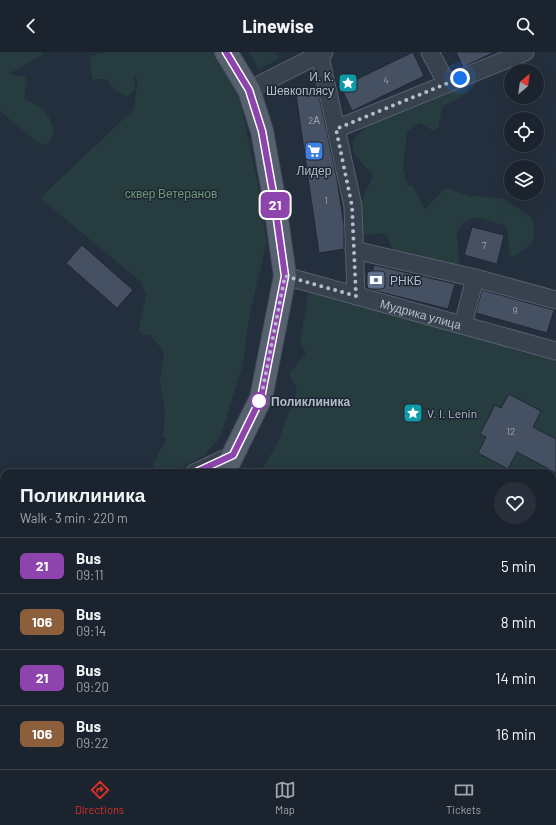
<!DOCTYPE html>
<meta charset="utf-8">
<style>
:root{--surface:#1b232e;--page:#282f3a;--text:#f1f3f6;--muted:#a0a4aa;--line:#39404a;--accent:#d93025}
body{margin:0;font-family:Barlow,sans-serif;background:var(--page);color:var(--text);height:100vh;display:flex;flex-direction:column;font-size:15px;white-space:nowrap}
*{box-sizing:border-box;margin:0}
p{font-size:13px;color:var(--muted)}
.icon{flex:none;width:22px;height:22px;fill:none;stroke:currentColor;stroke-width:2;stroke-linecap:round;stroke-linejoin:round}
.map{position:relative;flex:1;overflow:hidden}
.panel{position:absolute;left:0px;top:417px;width:556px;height:300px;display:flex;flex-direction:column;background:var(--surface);border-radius:12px 12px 0 0;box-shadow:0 4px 16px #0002,0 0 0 1px var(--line)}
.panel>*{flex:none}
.badge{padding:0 8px;border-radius:6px;font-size:14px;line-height:26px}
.needle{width:26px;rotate:29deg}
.buttons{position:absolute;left:504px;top:12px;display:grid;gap:8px}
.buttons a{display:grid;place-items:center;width:40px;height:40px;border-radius:50%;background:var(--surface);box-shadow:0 4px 16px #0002,0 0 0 1px var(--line);font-size:20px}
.you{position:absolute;width:20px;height:20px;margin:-10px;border:3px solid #fff;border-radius:50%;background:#1a73e8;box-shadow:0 0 0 6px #1a73e833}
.map>.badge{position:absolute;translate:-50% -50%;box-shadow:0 0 0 2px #fff}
.round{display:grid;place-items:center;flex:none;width:42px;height:42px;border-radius:21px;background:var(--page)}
.overview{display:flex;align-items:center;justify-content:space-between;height:68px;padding:0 20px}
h1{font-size:19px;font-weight:700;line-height:30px}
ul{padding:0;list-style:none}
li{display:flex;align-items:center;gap:12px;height:56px;padding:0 20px;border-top:1px solid var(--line)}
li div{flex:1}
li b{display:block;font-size:15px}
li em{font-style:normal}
li .badge{min-width:44px;font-weight:700;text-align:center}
header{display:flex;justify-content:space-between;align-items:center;height:52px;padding:0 20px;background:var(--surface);font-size:18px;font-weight:700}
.tab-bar{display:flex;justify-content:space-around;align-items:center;height:56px;border-top:1px solid var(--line);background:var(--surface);font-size:11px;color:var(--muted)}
.tab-bar a{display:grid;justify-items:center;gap:2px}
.tab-bar .on{color:var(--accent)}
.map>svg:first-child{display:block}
</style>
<header><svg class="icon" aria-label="back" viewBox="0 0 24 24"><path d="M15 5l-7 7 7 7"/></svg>Linewise<svg class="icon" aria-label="search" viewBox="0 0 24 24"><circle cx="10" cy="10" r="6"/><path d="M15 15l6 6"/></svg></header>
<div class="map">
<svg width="556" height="717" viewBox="0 0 556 717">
<rect width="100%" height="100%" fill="#242f3e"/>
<!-- green -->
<g fill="#263c3f">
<path d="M0,0h43l-1,3 -33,19 16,3 2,6 -3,16c18,8 26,13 30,34l-7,12 -10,-3 -37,-31z"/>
<path d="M105,0h110l22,35 20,93 10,62 -16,65 -9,60 -21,68 -16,20 -34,18h-17l-1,-9 14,-26h-4l2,-26 -5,-30 4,-30 -14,-17h-8l-3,-6 7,-33 -6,-15 -100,-83 93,-88 5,-29 -4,-5 1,14 -7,6 -11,-4 -11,-13h-14l-2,-23z"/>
<path d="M248,0h28l3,7 -20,10z"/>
<path d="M464,20l6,13 -7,11 -20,10 -5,22 -6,2 -13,-7 -12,9 -4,38 5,16 4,-1 13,24 20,-21 25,8 33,2 29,20c7,27 -1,27 -22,40l-3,-32 -30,-9 -14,6 -6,8 2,33 -6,4 -58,-12 -9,-23 -21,2 -5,-3 -2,-24 15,-32 -19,-22 -2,-11 5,-7 8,-8 62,-39z"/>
<path d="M313,235l243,69v282l-4,-2v-163h-292l18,-31 19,-53 -8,-15 17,-21 -6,-11 8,-47z"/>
</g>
<!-- building -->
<g fill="#455162" stroke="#1f2835">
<path d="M413,0l11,24 -72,35 -11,-24z"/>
<path d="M456,0h39l-32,15z"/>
<path d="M318,40l19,87 7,47v23l-25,4 -23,-158z"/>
<path d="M472,175l32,8 -7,29 -33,-9z"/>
<path d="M82,193l51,45 -16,18 -51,-45z"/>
<path d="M374,213l81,19 -7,25 -80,-20z"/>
<path d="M482,238l72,20 -7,23 -71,-20z"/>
<path d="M509,342l32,17 -8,16 23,12v34l-39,-21 -9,17 -30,-16 8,-16 -6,-3 15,-29 6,3z"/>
</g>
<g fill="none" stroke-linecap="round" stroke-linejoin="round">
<defs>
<g id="minor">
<path d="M319,0l34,154 3,90"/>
<path d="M430,0l17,32"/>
<path d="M249,38l75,-38"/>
<path d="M336,77l189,-77"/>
<path d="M354,198l121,28 -12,47"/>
<path id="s1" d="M285,224l271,75"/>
<path d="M475,226l81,22"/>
<path d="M194,421l39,-18"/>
<path d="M552,599l4,2"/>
<path d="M552,697l4,2"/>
<path d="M326,713l7,4"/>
<path d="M275,717l2,-4"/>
</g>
<g id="major">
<path d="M224,421l37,-75 24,-122 -11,-78 -12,-67 -13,-41 -23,-38"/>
<path d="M44,717l3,-4"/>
</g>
</defs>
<!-- minor casing -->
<use href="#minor" stroke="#565f6c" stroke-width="19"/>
<!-- major casing -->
<use href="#major" stroke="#414a57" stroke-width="24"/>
<!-- minor -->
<use href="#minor" stroke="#38414e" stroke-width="17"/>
<!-- major -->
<use href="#major" stroke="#56606e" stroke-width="22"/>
</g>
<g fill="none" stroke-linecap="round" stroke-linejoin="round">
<defs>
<path id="line" d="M194,421l39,-18 28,-57 24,-122 -11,-78 -12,-67 -13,-41 -23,-38"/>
</defs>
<!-- line casing -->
<use href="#line" stroke="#fff" stroke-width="9"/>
<!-- line -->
<use href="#line" stroke="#8e44ad" stroke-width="6"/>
<!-- walk -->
<path stroke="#b4bcc9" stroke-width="4" stroke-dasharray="0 7.2" d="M259,349l2,-3 24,-122 71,20 -4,-90 -16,-77 124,-51"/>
</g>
<!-- icons -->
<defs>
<symbol id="sight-square" viewBox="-11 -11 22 22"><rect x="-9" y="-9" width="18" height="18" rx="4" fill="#0f9aa8" stroke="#1d2633"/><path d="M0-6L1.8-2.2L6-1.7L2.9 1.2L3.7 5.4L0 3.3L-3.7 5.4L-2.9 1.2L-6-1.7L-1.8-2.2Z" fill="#fff"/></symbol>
<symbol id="supermarket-square" viewBox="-11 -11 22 22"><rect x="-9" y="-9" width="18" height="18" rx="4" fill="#3f7fe0" stroke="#1d2633"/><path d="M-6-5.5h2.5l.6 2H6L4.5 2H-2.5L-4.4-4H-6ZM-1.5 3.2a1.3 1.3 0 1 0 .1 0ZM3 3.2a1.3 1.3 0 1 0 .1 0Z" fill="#fff"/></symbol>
<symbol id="bank-square" viewBox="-11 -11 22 22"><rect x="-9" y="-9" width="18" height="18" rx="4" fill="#5c6f8a" stroke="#1d2633"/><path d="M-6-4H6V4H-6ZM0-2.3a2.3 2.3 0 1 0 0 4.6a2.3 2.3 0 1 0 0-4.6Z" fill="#fff"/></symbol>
</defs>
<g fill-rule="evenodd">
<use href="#sight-square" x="337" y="20" width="22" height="22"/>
<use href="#supermarket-square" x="303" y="88" width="22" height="22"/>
<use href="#bank-square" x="365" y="217" width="22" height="22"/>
<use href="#sight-square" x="402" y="350" width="22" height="22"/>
</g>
<!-- markers -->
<circle fill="#fff" stroke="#8e44ad" stroke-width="2" cx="259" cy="349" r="8"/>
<g text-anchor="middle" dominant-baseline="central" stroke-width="3" stroke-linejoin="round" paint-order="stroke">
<!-- number labels -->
<g font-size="10" fill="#98a1af">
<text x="386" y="28">4</text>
<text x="314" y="68">2А</text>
<text x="326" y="148">1</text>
<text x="484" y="193">7</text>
<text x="515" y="258">9</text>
<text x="511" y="379">12</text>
</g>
<!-- poi labels -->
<g font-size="12" fill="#b4bcc9" stroke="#1d2633" text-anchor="start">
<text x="334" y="24" text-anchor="end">И. К.<tspan x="334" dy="14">Шевкоплясу</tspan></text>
<text x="314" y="118" text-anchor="middle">Лидер</text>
<text x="390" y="228">РНКБ</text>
<text x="427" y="361">V. I. Lenin</text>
</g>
<!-- park labels -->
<g font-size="12" fill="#6b9a76" stroke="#1d2633">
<text x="171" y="141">сквер Ветеранов</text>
</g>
<!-- street labels -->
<g font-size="12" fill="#b4bcc9" stroke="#1d2633">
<text stroke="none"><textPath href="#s1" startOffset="141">Мудрика улица</textPath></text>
</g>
<!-- stop labels -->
<g font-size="12" font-weight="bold" fill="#b4bcc9" stroke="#1d2633" text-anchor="start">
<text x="271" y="349">Поликлиника</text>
</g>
</g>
</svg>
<div class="buttons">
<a><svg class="needle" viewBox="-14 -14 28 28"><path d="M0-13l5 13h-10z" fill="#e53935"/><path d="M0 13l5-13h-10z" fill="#a0a4aa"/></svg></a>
<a><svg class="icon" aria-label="locate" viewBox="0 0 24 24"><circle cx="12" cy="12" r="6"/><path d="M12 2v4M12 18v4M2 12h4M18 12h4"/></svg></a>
<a><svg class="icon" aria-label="layers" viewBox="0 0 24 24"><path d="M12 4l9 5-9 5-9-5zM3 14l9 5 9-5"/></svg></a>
</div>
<div class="you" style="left:460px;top:26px"></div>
<b class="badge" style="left:275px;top:153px;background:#8e44ad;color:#fff">21</b>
<section class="panel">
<div class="overview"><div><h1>Поликлиника</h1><p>Walk · 3 min · 220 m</p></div><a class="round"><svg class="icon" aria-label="heart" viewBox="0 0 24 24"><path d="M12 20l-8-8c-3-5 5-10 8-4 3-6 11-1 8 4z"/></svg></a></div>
<ul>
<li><span class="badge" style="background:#8e44ad;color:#fff">21</span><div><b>Bus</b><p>09:11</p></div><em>5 min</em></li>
<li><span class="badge" style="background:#8b5e3c;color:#fff">106</span><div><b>Bus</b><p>09:14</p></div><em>8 min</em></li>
<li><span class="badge" style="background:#8e44ad;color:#fff">21</span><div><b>Bus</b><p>09:20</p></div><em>14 min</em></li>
<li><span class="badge" style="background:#8b5e3c;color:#fff">106</span><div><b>Bus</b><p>09:22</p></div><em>16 min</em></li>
</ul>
</section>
</div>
<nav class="tab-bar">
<a class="on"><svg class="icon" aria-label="directions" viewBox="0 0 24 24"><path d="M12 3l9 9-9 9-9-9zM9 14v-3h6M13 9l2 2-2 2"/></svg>Directions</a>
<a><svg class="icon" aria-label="map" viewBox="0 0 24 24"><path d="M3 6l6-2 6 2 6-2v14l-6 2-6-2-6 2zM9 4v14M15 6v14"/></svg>Map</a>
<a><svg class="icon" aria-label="tickets" viewBox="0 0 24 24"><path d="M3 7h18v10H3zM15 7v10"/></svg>Tickets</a>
</nav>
